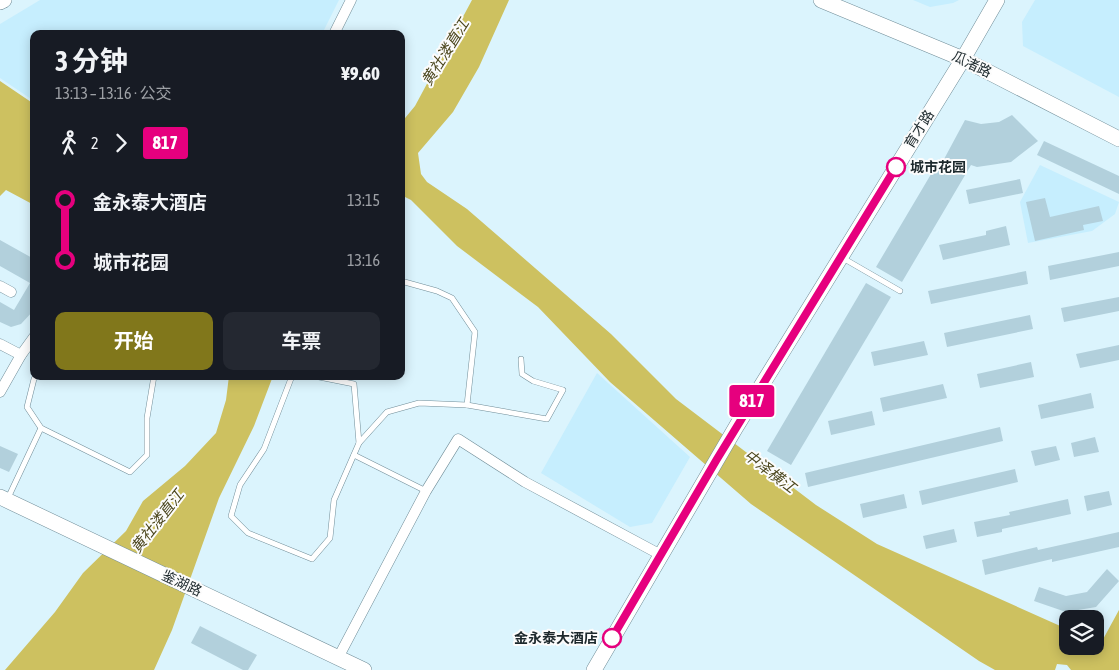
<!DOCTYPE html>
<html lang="zh">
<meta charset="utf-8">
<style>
:root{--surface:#171b24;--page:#242831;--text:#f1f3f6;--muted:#9ea1a6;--accent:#81771b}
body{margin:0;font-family:"Asap Condensed","Noto Sans SC",sans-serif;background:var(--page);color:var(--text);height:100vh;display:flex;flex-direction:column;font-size:19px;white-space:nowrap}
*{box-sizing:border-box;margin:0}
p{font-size:16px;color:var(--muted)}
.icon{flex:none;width:28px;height:28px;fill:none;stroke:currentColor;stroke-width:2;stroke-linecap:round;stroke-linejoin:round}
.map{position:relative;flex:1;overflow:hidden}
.panel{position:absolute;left:30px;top:30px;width:375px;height:350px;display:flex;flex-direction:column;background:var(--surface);border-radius:10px;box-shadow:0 2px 12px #0003}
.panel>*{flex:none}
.badge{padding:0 10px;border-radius:4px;font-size:18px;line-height:32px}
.buttons{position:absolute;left:1059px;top:610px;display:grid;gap:10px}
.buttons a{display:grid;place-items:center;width:45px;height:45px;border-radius:10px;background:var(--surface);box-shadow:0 2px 12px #0003;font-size:25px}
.map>.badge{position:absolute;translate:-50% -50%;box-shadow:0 0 0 2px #fff}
.legs{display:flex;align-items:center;gap:8px;height:55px;padding:0 25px;font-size:16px}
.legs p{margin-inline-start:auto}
.summary{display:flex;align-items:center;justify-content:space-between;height:85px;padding:0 25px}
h1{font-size:28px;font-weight:700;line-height:38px}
.cta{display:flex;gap:10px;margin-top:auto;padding:10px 25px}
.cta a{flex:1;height:58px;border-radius:10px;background:var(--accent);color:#fff;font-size:20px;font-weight:700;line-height:58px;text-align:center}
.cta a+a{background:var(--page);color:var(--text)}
ul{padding:0 25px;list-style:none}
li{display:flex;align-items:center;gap:18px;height:60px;font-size:19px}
li i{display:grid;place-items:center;width:8px;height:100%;margin:0 6px;background:currentColor}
li i::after{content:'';width:12px;height:12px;margin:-6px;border:4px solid;border-radius:50%;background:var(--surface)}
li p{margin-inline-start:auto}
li:first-child i{background:linear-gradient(#0000 50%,currentColor 0)}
li:last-child i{background:linear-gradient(currentColor 50%,#0000 0)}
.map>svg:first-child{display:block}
</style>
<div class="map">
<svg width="1119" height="670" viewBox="0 0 1119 670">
<rect width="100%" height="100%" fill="#dbf4fd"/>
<!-- built -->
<g fill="#c6eefe">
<path d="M40,0h299l-17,34h-288v67l-34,-23v-54z"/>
<path d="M913,0h46l-6,3 -23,4z"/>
<path d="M1035,0h84v97l-96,-51 -1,-24z"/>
<path d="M1040,165l79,37 -4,12 -23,17 -64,12 -8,-41z"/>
<path d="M597,373l93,84 -38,66 -22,4 -89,-54z"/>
</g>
<!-- water -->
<g fill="#cdc160">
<path d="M472,0h37l-30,67 -26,45 -35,41 3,21 6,8 40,27 144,125 65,65 140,106 61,39 190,85 1,17h27v-5l6,2 18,-33v60h-48l-4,-5 -10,-1 -2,6h-60l-16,-9 -228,-157 -141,-122 -72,-75 -81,-61 -46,-46 -10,-5v-72l14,-17z"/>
<path d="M0,81l34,23v101l-28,-15 -6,6z"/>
<path d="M229,376h44l-19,50 -35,72 -47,132 -18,40h-149l50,-58 28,-39 43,-42 17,-30 42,-35 31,-33 10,-33z"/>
</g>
<!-- building -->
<g fill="#b2d0dc">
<path d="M1012,115l26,26 -27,21 -34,5 -6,-2 -69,117 -26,-15 64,-108 3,2 22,-41 16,4 18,-2z"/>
<path d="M1044,141l75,35v18l-82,-39z"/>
<path d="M1020,179l3,14 -54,11 -3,-14z"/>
<path d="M1045,198l5,19 49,-11 4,15 -20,4 1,5 -49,11 -9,-39z"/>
<path d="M1006,226l4,19 -67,15 -4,-15 47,-10v-4z"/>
<path d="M0,240l34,19v51l-13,14 -10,3 -11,-5v-20l14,8 16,-27 -30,-17z"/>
<path d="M1119,252v14l-69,14 -2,-14z"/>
<path d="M1026,271l2,13 -97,20 -3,-13z"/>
<path d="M866,283l25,14 -100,168 -24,-14z"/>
<path d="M1119,297v14l-55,11 -3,-14z"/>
<path d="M1030,315l3,14 -86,18 -3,-14z"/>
<path d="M924,341l4,14 -54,11 -3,-14z"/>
<path d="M1119,345v15l-39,8 -4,-14z"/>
<path d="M1031,362l3,15 -54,11 -3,-14z"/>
<path d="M943,384l4,14 -64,14 -3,-14z"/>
<path d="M1091,393l3,15 -53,11 -3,-14z"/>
<path d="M872,411l3,14 -44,10 -3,-14z"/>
<path d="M1000,427l3,14 -195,46 -3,-14z"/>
<path d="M1095,437l4,15 -25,5 -3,-14z"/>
<path d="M0,446l18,8 -9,18 -9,-4z"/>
<path d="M1056,446l4,14 -25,6 -4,-15z"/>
<path d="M1015,469l3,13 -96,23 -3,-14z"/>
<path d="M1109,491l3,14 -25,6 -3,-15z"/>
<path d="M904,494l3,14 -44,10 -3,-14z"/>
<path d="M1068,499l3,15 -69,15v3l-25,5 -3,-15 36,-7 -1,-3z"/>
<path d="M954,529l3,13 -31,7 -3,-13z"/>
<path d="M1119,532v15l-67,15v-3l-67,16 -3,-15 55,-13 1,3z"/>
<path d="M1107,569l12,12 -23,26 -30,5 -32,-11 5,-14 27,9 21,-4z"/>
<path d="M200,626l57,29 -9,15h-5l-52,-27z"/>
</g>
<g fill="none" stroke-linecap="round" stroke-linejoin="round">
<defs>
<g id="lane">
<path d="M841,257l59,34"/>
<path d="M401,281l36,10 15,7 23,34 -8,73"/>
<path d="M36,376l-2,3 -7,28 14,21 89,44 17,-17v-37l7,-42"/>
<path d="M292,376l-28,73 -24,36 -9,31 17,17 64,26 18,-21 4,-38 25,-57 28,-31 32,-9 48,2 80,14 16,-29 -30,-9 -11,-7 -1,-15"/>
<path d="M314,376l40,8 5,59"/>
<path d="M354,455l72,36"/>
<path d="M8,498l33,-70"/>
</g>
<g id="street">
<path d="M334,34l17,-34"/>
<path d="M0,286l11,6"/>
<path d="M0,344l21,11"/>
<path d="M0,392l21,-37 13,-18"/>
<path d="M338,658l88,-167 32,-52 67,43 136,73"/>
</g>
<g id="secondary">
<path d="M821,0l142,59 156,80"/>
<path d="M0,2l4,-2"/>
<path d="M0,497l364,173"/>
<path d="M594,670l142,-243 227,-368 34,-59"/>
</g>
</defs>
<!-- lane casing -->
<use href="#lane" stroke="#708d98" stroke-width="6"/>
<!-- street casing -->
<use href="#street" stroke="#708d98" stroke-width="11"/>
<!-- secondary casing -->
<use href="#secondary" stroke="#708d98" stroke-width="16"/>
<!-- lane -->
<use href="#lane" stroke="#fff" stroke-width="5"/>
<!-- street -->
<use href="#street" stroke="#fff" stroke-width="10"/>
<!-- secondary -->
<use href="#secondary" stroke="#fff" stroke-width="15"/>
</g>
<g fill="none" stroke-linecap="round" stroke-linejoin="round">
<defs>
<path id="line-1" d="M612,638l105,-179 179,-292"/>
</defs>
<!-- line-1 casing -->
<use href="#line-1" stroke="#fff" stroke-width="11"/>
<!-- line-1 -->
<use href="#line-1" stroke="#e6007e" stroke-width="8"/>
</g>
<!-- markers -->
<g fill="#fff" stroke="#e6007e" stroke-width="2.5">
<circle cx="896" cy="167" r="9"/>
<circle cx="612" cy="638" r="9"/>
</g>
<g text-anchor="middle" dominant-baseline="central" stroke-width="4" stroke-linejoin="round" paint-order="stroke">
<!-- street labels -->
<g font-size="14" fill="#1c282c" stroke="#fcfcfc">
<text transform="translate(972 64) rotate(26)">瓜渚路</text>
<text transform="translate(919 129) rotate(-58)">育才路</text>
<text transform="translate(182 583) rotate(25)">鉴湖路</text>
</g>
<!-- stop labels -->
<g font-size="14" font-weight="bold" fill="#1c282c" stroke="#fcfcfc" text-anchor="start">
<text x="910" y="167">城市花园</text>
<text x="598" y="638" text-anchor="end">金永泰大酒店</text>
</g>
<!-- water labels -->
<g font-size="15" font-style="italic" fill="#4c471e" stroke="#fcfcfc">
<text transform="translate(445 52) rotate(-58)">黄社溇直江</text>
<text transform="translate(770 471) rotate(37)">中泽横江</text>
<text transform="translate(157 521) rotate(-52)">黄社溇直江</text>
</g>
</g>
</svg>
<div class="buttons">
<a><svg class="icon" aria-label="layers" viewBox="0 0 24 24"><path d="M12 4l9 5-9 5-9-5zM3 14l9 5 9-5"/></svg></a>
</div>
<b class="badge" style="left:752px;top:401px;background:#e6007e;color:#fff">817</b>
<section class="panel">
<div class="summary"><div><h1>3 分钟</h1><p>13:13 – 13:16 · 公交</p></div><b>¥9.60</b></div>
<div class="legs"><svg class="icon" aria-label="walk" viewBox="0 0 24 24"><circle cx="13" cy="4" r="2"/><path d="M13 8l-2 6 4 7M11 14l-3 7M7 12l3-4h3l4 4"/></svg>2<svg class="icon" aria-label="forward" viewBox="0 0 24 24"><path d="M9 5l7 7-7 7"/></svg><b class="badge" style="background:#e6007e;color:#fff">817</b></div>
<ul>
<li><i style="color:#e6007e"></i><b>金永泰大酒店</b><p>13:15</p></li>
<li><i style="color:#e6007e"></i><b>城市花园</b><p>13:16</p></li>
</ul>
<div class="cta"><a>开始</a><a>车票</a></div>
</section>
</div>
